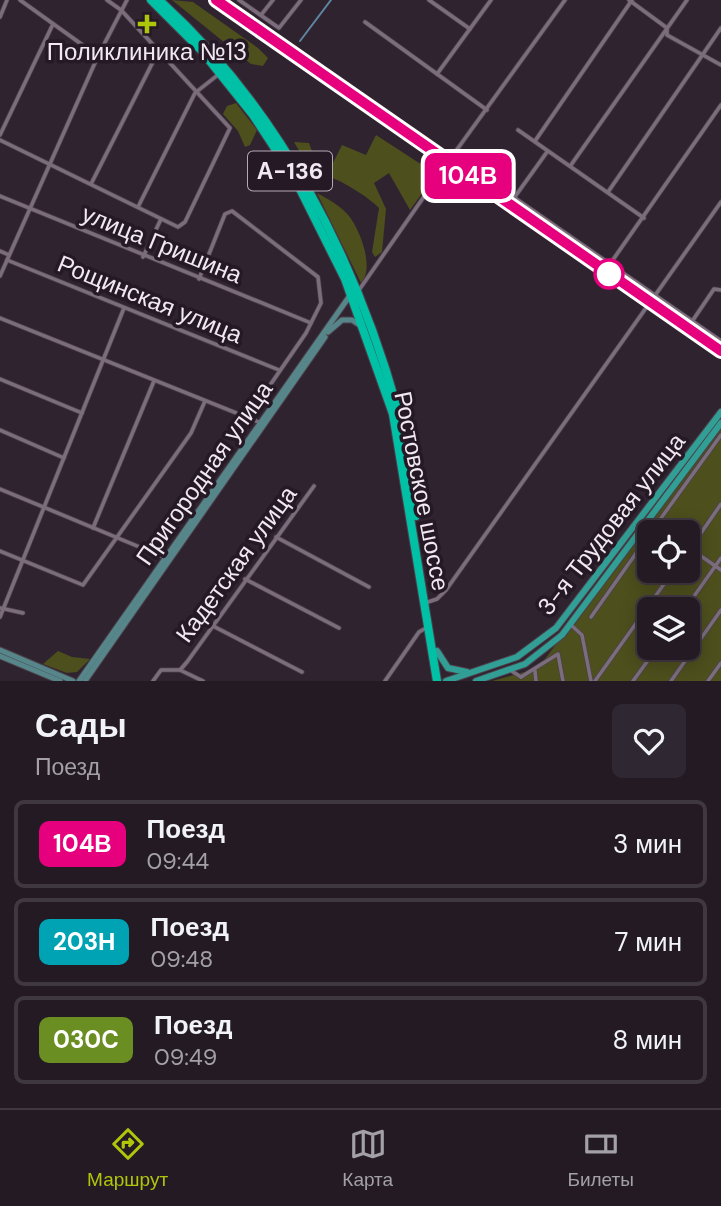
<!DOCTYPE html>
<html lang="ru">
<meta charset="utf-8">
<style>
:root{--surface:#231a24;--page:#2f2731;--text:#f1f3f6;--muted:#a3a1a6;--line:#403841;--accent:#aec60a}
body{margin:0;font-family:"DM Sans",sans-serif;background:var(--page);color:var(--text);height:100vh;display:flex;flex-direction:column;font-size:26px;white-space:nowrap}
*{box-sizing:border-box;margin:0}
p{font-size:23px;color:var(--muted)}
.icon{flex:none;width:38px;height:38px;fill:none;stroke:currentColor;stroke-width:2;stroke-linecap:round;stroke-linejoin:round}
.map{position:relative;height:681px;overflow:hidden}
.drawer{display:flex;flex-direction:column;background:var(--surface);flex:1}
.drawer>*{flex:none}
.badge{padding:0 14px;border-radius:10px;font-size:24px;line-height:46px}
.fabs{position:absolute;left:637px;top:520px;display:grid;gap:14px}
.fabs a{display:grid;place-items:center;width:63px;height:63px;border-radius:10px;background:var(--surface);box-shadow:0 4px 18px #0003,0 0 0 2px var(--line);font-size:35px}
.map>.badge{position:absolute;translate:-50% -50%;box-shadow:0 0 0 4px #fff}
.round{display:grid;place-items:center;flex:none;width:74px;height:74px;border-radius:10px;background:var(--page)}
.head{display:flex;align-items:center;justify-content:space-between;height:119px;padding:0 35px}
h1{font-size:33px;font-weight:800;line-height:52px}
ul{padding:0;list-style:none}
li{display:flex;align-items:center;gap:21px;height:88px;margin:0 14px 10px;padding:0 21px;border:4px solid var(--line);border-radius:10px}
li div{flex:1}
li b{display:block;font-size:26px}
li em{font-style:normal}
li .badge{min-width:77px;font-weight:700;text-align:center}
.menu{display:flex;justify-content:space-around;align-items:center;height:98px;border-top:2px solid var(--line);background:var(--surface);font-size:19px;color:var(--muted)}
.menu a{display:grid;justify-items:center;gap:4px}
.menu .selected{color:var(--accent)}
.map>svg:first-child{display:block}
</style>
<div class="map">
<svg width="721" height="681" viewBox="0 0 721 681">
<rect width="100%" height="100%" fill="#2f2330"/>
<!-- green -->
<g fill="#4d4f1d" fill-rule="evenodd">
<path d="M172,0l21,2 65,46 10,10 -5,8 -12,-2z"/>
<path d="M236,103l21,27 -7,15 -5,2 -7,-16 -15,-17 4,-8z"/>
<path d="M376,135l60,39 -26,36 -21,-37 -15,10 12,26 -4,43 -7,5 -3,-5 7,-44c-9,-10 -42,-31 -54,-32l-1,5 -6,2 -24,-41 15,1 4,11 20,9 9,-18 24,10z"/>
<path d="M317,193c11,6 24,13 32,23 11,14 26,52 12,67z"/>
<path d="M721,423v258h-229l36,-10 17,-12zM649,532h39v38h-39zM649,609h39v39h-39z"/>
<path d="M58,651l14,6 18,2 -13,13 -10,1 -24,-9z"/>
</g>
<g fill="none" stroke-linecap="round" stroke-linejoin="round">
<!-- stream -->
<path stroke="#5e86a1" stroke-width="2" d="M300,41l31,-41"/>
<defs>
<g id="street">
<path d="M20,0l78,56"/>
<path d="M239,0l40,28 22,-28"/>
<path d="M429,0l41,29"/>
<path d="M565,0l-112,155 268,186"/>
<path d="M629,0l38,28v7l54,30"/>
<path d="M261,15l12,-15"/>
<path d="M0,17l7,-17"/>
<path d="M365,22l122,88"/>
<path d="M437,74l54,-74"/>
<path d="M518,130l126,88"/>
<path d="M0,135l53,-111"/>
<path d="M0,140l178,87 7,-5 45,-94 -109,-118 -14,-10"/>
<path d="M535,141l97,-141"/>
<path d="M571,165l116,-165"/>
<path d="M91,184l68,-134"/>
<path d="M608,192l113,-164"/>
<path d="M0,196l311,127"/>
<path d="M514,198l33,-46"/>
<path d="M138,207l57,-114 24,-19"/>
<path d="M0,251l9,4"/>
<path d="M143,257l18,-38"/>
<path d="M7,260l272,110"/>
<path d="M610,264l111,-159"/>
<path d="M0,276l98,-220 29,-56"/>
<path d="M199,279l26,-65 7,-3 86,66 3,26 -15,30 -58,84"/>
<path d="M359,290l80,-115 8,-3"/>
<path d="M656,294l65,-92"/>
<path d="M0,318l261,105"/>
<path d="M693,320l21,-31 7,1"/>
<path d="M0,379l82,34"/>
<path d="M0,430l64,28"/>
<path d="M0,489l166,69"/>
<path d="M657,525l10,7"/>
<path d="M93,528l61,-147"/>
<path d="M651,532l70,-97"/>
<path d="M276,537l93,50"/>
<path d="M688,547l33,23"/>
<path d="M0,551l83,34 108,-152 14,-32"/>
<path d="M688,552l33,-48"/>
<path d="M245,579l94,49"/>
<path d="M425,603l12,-4 9,-9 200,-282"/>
<path d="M0,608l23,5"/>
<path d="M685,609l36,-51"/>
<path d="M0,617l124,-309"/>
<path d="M591,617l58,-82"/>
<path d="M571,625l11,10 9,46"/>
<path d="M213,626l89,46"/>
<path d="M180,670l23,11"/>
<path d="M510,670l11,7"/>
<path d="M535,671l1,10"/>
<path d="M521,677l37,-23 5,27"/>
<path d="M153,681l8,-11h19l7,-8 127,-176"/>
<path d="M385,681l34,-49 7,-4"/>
<path d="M595,681l79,-111"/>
<path d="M633,681l24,-33"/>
<path d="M671,681l50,-71"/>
<path d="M708,681l13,-18"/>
</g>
<g id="secondary">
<path d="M328,332l14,-12h10l9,6"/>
<path d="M0,650l73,31"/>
<path d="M0,656l60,25"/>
<path d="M79,681l272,-387"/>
<path d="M85,681l240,-344"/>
</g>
<g id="primary">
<path d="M437,651l11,17 19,4"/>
<path d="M446,681l71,-24 39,-29 165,-216"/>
<path d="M476,681l49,-17 37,-29 159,-212"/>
</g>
<g id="highway">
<path d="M151,0l50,50 52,65 42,64 50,100 48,135 44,267"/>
<path d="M159,0c120,108 196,257 239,411 9,34 13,70 18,105"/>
</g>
</defs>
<!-- street casing -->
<use href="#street" stroke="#4b414b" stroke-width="5"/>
<!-- secondary casing -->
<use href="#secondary" stroke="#4b414b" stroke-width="7"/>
<!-- primary casing -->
<use href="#primary" stroke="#4b414b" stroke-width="8"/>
<!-- highway casing -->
<use href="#highway" stroke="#4b414b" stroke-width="10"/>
<!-- street -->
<use href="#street" stroke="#7b6d7c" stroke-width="3.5"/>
<!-- secondary -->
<use href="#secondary" stroke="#568689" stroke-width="5"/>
<!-- primary -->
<use href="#primary" stroke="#319f95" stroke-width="6"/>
<!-- highway -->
<use href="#highway" stroke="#00c1a6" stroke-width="8"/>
<!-- rail -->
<path stroke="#a399a3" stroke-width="2" stroke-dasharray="12 12" stroke-linecap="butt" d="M216,0l505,351"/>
</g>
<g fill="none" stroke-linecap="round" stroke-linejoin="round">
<defs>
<path id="line" d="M216,0l505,351"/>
</defs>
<!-- line casing -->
<use href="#line" stroke="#fff" stroke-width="16"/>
<!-- line -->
<use href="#line" stroke="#e6007e" stroke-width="10"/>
</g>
<!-- markers -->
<path fill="#aec60a" stroke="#251926" stroke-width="2.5" d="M143.5 13.5h7v7h7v7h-7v7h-7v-7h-7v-7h7z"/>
<circle fill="#fff" stroke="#e6007e" stroke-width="3.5" cx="609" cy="274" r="14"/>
<g text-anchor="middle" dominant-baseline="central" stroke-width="7" stroke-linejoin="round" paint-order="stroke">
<!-- shield labels -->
<rect fill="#251926" stroke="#b4aab4" stroke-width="2" x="248" y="151.5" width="84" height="39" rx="5"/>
<g font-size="23" font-weight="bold" fill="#f1e8f1">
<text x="290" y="171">А-136</text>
</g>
<!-- poi labels -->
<g font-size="24" fill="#f1e8f1" stroke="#251926">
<text x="147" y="51">Поликлиника №13</text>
</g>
<!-- street labels -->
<g font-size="24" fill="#f1e8f1" stroke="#251926">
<text transform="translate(162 244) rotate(22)">улица Гришина</text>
<text transform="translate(150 299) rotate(22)">Рощинская улица</text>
<text transform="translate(204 473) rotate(-55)">Пригородная улица</text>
<text transform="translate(422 491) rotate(79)">Ростовское шоссе</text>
<text transform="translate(611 524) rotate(-52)">3-я Трудовая улица</text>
<text transform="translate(236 564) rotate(-54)">Кадетская улица</text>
</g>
</g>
</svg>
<div class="fabs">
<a><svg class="icon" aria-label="locate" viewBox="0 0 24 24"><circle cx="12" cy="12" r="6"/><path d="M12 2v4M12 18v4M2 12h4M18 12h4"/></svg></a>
<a><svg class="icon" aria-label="layers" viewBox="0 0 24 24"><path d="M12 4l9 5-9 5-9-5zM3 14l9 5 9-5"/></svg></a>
</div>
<b class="badge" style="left:468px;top:176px;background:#e6007e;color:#fff">104В</b>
</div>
<section class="drawer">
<div class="head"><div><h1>Сады</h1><p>Поезд</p></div><a class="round"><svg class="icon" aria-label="heart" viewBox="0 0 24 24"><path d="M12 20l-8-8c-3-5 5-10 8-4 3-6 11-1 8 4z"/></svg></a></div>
<ul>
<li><span class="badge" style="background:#e6007e;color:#fff">104В</span><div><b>Поезд</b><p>09:44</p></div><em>3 мин</em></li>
<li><span class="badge" style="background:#00a3b4;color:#fff">203Н</span><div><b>Поезд</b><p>09:48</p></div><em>7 мин</em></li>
<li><span class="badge" style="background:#6b8e23;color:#fff">030C</span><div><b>Поезд</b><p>09:49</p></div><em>8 мин</em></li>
</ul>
</section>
<nav class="menu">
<a class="selected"><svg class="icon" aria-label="directions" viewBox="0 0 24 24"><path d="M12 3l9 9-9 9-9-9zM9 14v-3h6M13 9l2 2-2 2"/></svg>Маршрут</a>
<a><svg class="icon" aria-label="map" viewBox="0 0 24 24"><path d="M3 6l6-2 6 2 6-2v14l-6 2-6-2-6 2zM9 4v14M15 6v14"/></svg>Карта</a>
<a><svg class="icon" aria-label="tickets" viewBox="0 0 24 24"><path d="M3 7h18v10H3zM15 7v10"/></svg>Билеты</a>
</nav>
